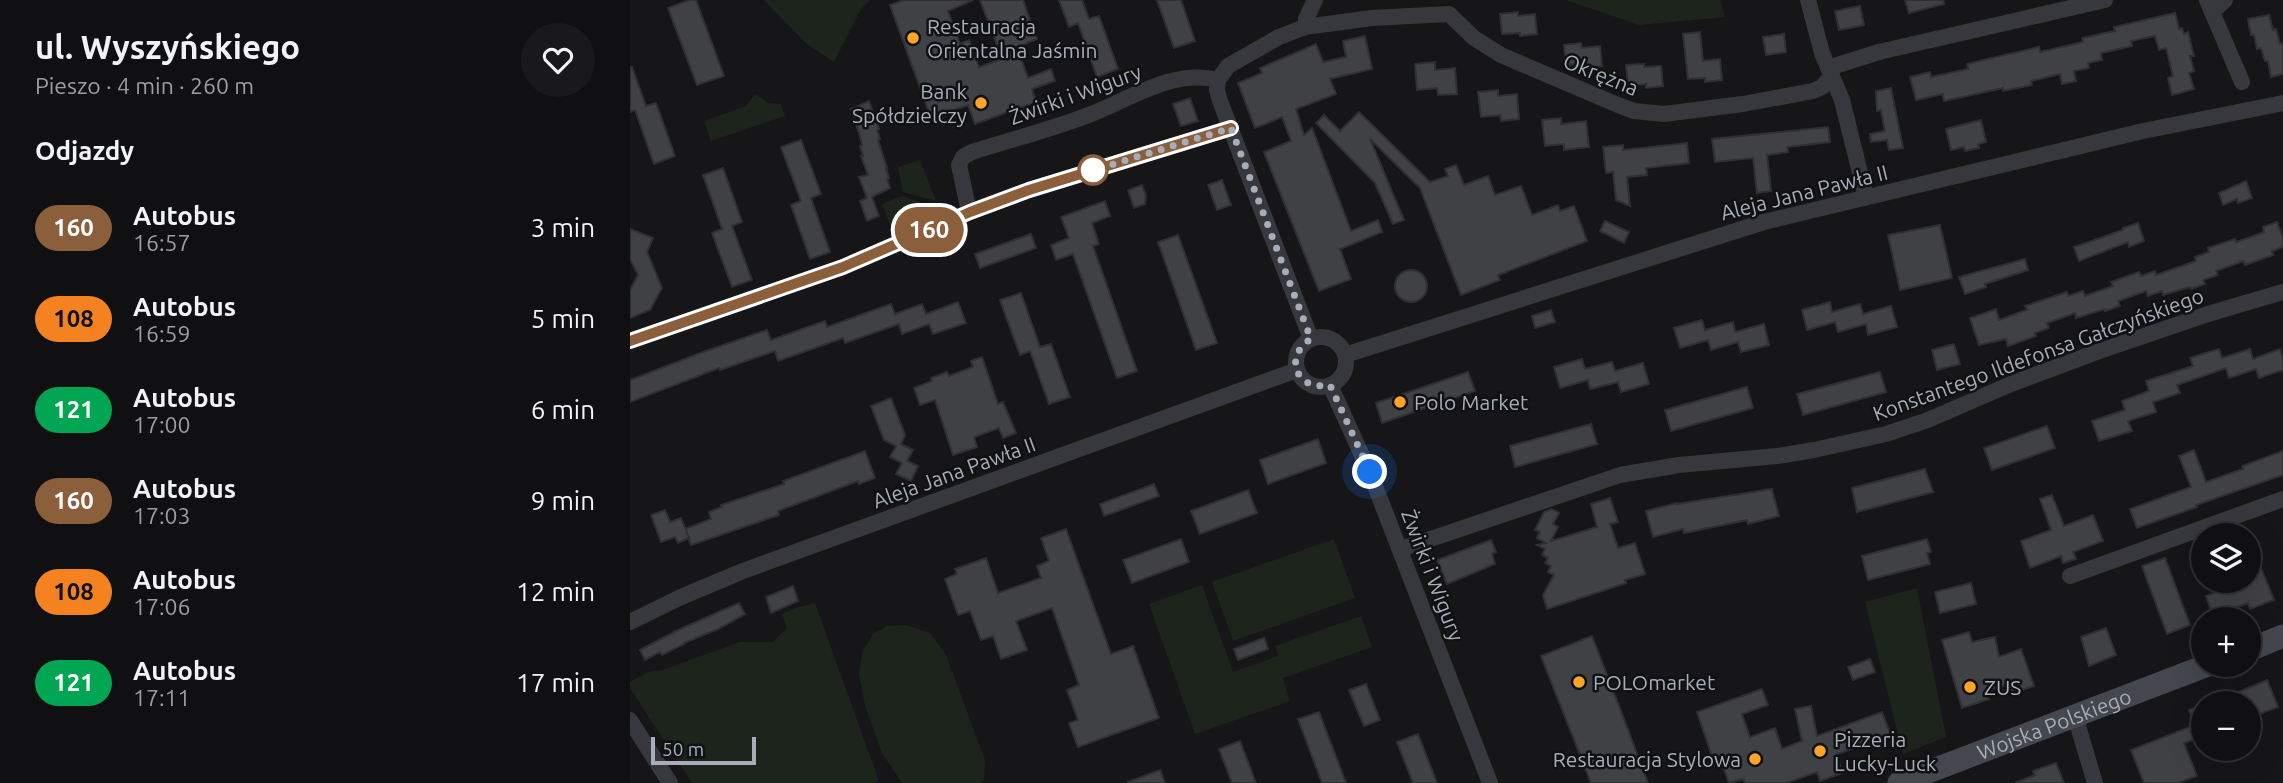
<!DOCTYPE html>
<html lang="pl">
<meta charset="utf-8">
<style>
:root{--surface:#101012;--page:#19191b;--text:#f1f3f6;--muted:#9c9d9f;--line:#303032}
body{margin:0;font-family:Ubuntu,sans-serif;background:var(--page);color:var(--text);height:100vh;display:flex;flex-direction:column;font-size:26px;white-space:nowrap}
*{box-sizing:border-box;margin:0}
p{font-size:23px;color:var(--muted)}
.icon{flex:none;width:38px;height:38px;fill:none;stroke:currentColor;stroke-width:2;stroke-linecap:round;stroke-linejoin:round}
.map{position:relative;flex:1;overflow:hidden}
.side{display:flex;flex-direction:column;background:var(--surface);width:630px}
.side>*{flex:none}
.badge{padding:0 14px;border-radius:23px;font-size:24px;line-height:46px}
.tools{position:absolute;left:1561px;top:523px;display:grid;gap:14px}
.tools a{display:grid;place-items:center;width:70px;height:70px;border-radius:50%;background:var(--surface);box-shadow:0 7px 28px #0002,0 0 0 2px var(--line);font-size:35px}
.scale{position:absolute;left:21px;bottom:18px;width:105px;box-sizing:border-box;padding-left:7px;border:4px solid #a7aeb9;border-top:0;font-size:19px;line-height:24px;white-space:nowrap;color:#a7aeb9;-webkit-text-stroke:5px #111113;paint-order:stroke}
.you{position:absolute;width:35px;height:35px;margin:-18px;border:5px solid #fff;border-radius:50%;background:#1a73e8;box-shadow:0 0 0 10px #1a73e833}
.map>.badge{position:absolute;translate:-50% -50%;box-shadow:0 0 0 4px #fff}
h2{padding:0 35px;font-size:26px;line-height:63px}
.round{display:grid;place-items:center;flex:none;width:74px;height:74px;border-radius:37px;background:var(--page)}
.head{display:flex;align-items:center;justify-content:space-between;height:119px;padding:0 35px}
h1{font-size:33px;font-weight:700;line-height:52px}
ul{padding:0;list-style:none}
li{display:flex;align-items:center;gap:21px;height:91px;padding:0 35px}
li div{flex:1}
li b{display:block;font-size:26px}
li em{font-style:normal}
li .badge{min-width:77px;font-weight:700;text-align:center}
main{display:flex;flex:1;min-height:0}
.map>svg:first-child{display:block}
</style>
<main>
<section class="side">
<div class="head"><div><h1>ul. Wyszyńskiego</h1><p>Pieszo · 4 min · 260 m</p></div><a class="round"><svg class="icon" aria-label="heart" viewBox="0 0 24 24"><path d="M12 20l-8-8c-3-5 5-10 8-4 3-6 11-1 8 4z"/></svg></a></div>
<h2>Odjazdy</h2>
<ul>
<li><span class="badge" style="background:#8b5e3c;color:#fff">160</span><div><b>Autobus</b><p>16:57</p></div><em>3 min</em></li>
<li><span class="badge" style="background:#f58220;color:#111">108</span><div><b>Autobus</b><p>16:59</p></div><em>5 min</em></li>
<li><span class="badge" style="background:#00a651;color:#fff">121</span><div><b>Autobus</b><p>17:00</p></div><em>6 min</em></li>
<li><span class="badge" style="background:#8b5e3c;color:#fff">160</span><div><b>Autobus</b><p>17:03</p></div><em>9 min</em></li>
<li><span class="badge" style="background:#f58220;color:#111">108</span><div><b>Autobus</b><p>17:06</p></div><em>12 min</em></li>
<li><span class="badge" style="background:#00a651;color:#fff">121</span><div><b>Autobus</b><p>17:11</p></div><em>17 min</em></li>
</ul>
</section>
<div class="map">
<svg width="1653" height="783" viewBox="0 0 1653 783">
<rect width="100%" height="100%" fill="#161618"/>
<!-- green -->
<g fill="#1c241c">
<path d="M134,0h106l-9,9 -27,53 -26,-17z"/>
<path d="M936,0h154l5,17 -86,8z"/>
<path d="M125,94l13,9 13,1 4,12 -74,25 -7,-20 42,-15z"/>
<path d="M290,160l16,41 -33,-9 -5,-25z"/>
<path d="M272,196l33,11 -2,7 -41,16 -10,-26z"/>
<path d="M704,539l21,59 -122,43 -21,-59z"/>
<path d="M572,585l31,87 45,-16 -3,-10 86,-30 11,31 -89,31 7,23 -95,33 -46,-130z"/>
<path d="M1287,588l29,149 -43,17 -38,-152z"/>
<path d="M185,603l64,178 -5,2h-182l-62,-95v-6l18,-10 15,-2 76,-28h34l14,-14 -5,-14 16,-7z"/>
<path d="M276,625l24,8 16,22 39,105 -1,19 -3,4h-79l-20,-30 -17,-47 -6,-32 3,-21 11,-19 15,-8z"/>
</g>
<!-- building -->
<g fill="#404145" stroke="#303034" stroke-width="2">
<path d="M59,0h7l28,76 -27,9 -29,-77z"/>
<path d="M274,0h69l-25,11 12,33 9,-4 10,27 23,-8 -22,-59h43l14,39 -20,8 11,31 23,-9 4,12 -23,8 4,13 -61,22 -7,-19 -37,13 -41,-113z"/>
<path d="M429,0h23l7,19 10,-3 19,53 -21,8 -19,-54 -9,4z"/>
<path d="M527,0h24l14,41 -21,7z"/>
<path d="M1275,0h38l1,4 -35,9z"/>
<path d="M1230,6l4,19 -25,5 -4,-19z"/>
<path d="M888,12v4l17,-2 2,20 -17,2v-3l-18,1 -2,-20z"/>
<path d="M1545,13l4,16 3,-1 2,6 4,-2 6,24h-4l4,15 -5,2 5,16 -22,6 -4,-17 5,-2 -7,-28 -7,2 -4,-14 -24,5 1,5 -31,7 1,7 -14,3 1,5 -15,3 2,10 -14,3 -2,-10 -29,7 1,4 -29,6v-3l-59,13 -1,-7 -27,6 -6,-23 20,-5 1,5 37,-8 -1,-5 29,-7 43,-10 1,5 43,-10 -1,-4 33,-7 -1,-4z"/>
<path d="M1639,15l4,15 3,-1 4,15 3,-1v31l-12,3 -3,-16h-3l-4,-13 -4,1 -3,-14h-3l-3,-16z"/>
<path d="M1070,32l3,29 17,-2 2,21 -17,2v-4l-17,1 -5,-45z"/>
<path d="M1154,34l2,18 -20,3 -3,-18z"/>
<path d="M735,36l7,33 -42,10 6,15 -40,15 8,26 8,-7 39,103 27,-11 4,12 -42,17 11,30 -32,12 -55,-139 27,-11 -9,-24 -27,11 -17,-45 24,-10 -2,-5 56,-24 7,18 23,-5 -3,-16z"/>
<path d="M951,43l1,5 18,-2 2,20 -18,2 -1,-4 -17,1 -2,-20z"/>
<path d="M805,62v8l20,-2 2,26 -19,1 -1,-7 -20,2 -2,-26z"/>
<path d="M1014,64v3l17,-1 2,20 -17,2v-4l-18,2 -2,-21z"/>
<path d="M0,67h2l14,39 10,-3 19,53 -21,8 -19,-54 -5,2z"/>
<path d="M1261,88l12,60 -14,2 -2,-10 -16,2 -1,-8 15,-3 -4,-21 -4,1 -1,-20z"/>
<path d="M868,90v6l19,-2 2,25 -18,2 -1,-6 -19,2 -3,-25z"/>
<path d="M560,98l8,23 -17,5 -8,-22z"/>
<path d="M239,101l10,28 -2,1 3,9 -2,1 9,28h-1l3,10 -2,1 3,9 -18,9 7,19 -12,5 -7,-20 7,-3 -8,-21 9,-2 -7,-19h2l-3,-10 2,-1 -2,-9 -9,-27z"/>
<path d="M729,112l71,70 18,-6 -3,-7 11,-4 8,20 24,-9 7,19 26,-9 11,29 26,-10 2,6 14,-5 13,35 -89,34 2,5 -39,15 -41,-107 -50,-49 34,81 -11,4 -18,-41 -59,-60 8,-8 16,16z"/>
<path d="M931,118v6l25,-3 3,26 -25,3v-6l-19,2 -3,-26z"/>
<path d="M1351,120l5,22 -8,2 1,4 -14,3 -1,-4 -13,3 -5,-21z"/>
<path d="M1198,127l2,15 -43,5 1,5 -21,3 4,36 -14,2 -4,-35 -38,4 -3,-23z"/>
<path d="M171,140l20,54 -10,4 19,54 -20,7 -19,-54 10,-4 -20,-54z"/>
<path d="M1057,143l2,20 -43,5 1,7 -20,2 3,29 -14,-6 -3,-28 -7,1 -3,-26 20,-2v5z"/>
<path d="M93,168l19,54 -10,4 20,54 -20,7 -20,-54 10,-4 -19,-54z"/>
<path d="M592,180l9,25 -14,5 -9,-25z"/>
<path d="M1616,181l6,17 -14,5 -1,-4 -14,6 -4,-12z"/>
<path d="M512,185l4,11 -1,8 -11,4 -6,-18z"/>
<path d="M475,201l5,15 -18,7 7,21 -6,2 44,125 -20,7 -44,-124 -17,6 -5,-15 18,-7 -8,-21z"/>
<path d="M975,221l24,11 -5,11 -24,-12z"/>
<path d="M1647,222l6,16v9l-11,4 1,4 -28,10 -2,-4 -27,10 2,4 -15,5 2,4 -14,5 -1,-2 -27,8 -1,-4 -14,5 -2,-5 -28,10 2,5 -15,5v-2l-29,9 -1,-5 -28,10 2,5 -14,5 1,3 -28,10 -2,-7 -27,6 -9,-27 26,-9 3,11 28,-10 -2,-4 42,-14 1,4 15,-5 2,5 28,-10 -2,-4 28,-10 2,4 14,-5 1,4 40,-14 -1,-4 14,-5 -1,-4 27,-9 1,3 15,-5 13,-5 -1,-5z"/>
<path d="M1508,223l6,18 -15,6 -1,-5 -49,19 -5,-14 49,-17v-2z"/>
<path d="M1310,225l12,53 -52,12 -12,-55z"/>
<path d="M0,229l23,9 -6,14 15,36 -12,22 -20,8v-28l8,-15 -8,-16z"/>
<path d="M401,234l5,14 -56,20 -5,-14z"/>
<path d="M548,235l39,108 -21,7 -38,-108z"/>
<path d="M1395,259l3,11 -43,14 1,3 -21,7 -6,-17z"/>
<circle cx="781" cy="286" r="16"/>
<path d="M391,293l19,54 11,-3 19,53 -21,7 -19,-53 -10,4 -20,-55z"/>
<path d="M328,302l8,21 -33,11 -4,-10 -27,10 -3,-10 -54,19 -2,-5 -65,23 -3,-10 -55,19 -1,-2 -89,34v-22l73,-28 64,-22 4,10 54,-19 2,6 64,-23 4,10 27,-10 4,10z"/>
<path d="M1200,302l2,10 28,-8 3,10 28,-8 6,21 -29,8 -2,-11 -28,8 -3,-10 -28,8 -5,-20z"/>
<path d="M921,310l4,12 -20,6 -3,-12z"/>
<path d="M1072,320l3,10 28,-8 2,10 29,-8 5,21 -28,7 -3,-10 -27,8 -3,-10 -28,8 -6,-20z"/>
<path d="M1324,344l6,20 -23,6 -5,-20z"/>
<path d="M1589,349l3,9 28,-9 3,10 27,-10 3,10v11l-24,8 -3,-9 -27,9 -3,-10 -49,17 3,8 -27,9 3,10 -28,9 4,10 -33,10 -7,-20 33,-11 -3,-9 27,-10 -3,-10 47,-15 -3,-8z"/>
<path d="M352,357l16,47 5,-2 13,31 -13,5 -4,-10 -25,9 3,10 -24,8 -18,-55 -15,5 -6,-17 18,-7 -1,-3 16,-6 2,4 24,-9 -2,-6z"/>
<path d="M952,359l3,10 27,-7 3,9 28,-8 6,21 -28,8 -3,-10 -28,7 -2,-9 -28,8 -6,-21z"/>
<path d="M838,372l7,19 -93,32 -6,-20z"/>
<path d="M1250,372l6,20 -83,23 -6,-21z"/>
<path d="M1117,387l6,21 -82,23 -6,-21z"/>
<path d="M261,398l14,37 -4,9 12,6 -6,11 11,5 -7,15 -15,-7 6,-11 -12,-6 6,-11 -12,-6 -13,-34z"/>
<path d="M961,424l6,20 -82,23 -5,-21z"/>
<path d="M1417,426l8,22 -63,22 -8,-22z"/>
<path d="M688,439l8,24 -58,21 -8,-24z"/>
<path d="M1564,450l12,32 37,-13 -1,-3 41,-15v24l-87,30 1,2 -60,21 -7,-19 61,-22 -12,-31z"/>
<path d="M235,451l10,27 -16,6 -1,-3 -80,30 1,4 -88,30 -6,-16 26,-10 -2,-7 13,-5 -1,-2 63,-21 -1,-3z"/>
<path d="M1295,469l8,23 -76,20 -5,-24z"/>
<path d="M524,484l5,12 -55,20 -4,-12z"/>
<path d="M1142,489l7,27 -31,8 -1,-4 -63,13 -1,-4 -30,8 -7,-26 31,-8v1z"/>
<path d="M618,490l9,23 -57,21 -9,-23z"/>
<path d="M1422,495l12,31 29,-11 10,26 -30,11 3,7 -13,4 -2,-7 -31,12 -9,-27 30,-11 -11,-31z"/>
<path d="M980,498l8,24 -8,2 8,24 17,-5 10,31 -20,6 1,3 -79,26 -4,-14 11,-20 -6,-3 3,-6 -6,-3 3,-5 -6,-3 3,-6 -8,-4 9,-2 -9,-5 3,-6 -5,-2 9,-18 8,-3 7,4 -6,11 5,3 -7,14 46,-14 -6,-23z"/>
<path d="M35,510l5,12 11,-4 8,20 -11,5 -3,-6 -14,5 -10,-27z"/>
<path d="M436,529l45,125 22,-8 26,72 -81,29 -9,-24 9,-3 -11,-30 12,-5 -27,-77 -36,13 11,29 -26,9 -8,-23 -12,4 -11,-29 -12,4 -13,-36 12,-5 -2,-5 31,-11 12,35 43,-15 -4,-12 12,-5 -8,-23z"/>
<path d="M1619,538l25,62 -24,9 -2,-6 -35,13 -7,-20 34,-13 -1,-2h10z"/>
<path d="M551,539l8,23 -57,21 -9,-23z"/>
<path d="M1297,539l4,13 -4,1 3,11 -62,16 -6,-24z"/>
<path d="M861,540l5,12 -4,2 3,10 -48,20 -10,-24z"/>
<path d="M1535,558l25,67 -23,9 -25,-68z"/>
<path d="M1341,583l5,21 -36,9 -5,-21z"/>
<path d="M163,586l5,15 -27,12 -5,-16z"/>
<path d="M109,603l6,11 -27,15 -34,14v1l-22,11 -2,-3 -15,8 -5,-10 38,-20z"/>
<path d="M1476,628l10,27 -27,11 -8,-29z"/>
<path d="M1339,632l3,10 23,-5 4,20 22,-8 13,37 -24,8 -4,-9 -19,6 2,8 -27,9 -20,-68z"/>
<path d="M962,636l29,75 27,72h-57l-50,-127z"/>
<path d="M634,638l4,11 -30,11 -4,-11z"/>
<path d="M1240,659l5,13 -22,8 -5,-13z"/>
<path d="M1637,680l11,27 -29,11v-14h-40z"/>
<path d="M736,684l14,36 -16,6 -15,-36z"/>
<path d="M1132,689l6,16 -26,9 8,23 25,-9 7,21 20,-8 -7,-32 16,-3 6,30 65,-24 9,24 -54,18 5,19 -22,8 -3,-9 -31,11h-41l-2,-4 -14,4 -8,-21 -6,3 -18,-53z"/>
<path d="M1573,705v39l-3,-7 -16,6 13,33 -20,7h-33l-13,-33 64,-25 -6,-15z"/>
<path d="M689,712l27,71h-24l-24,-64z"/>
<path d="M788,734l19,49h-24l-16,-41z"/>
<path d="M610,741l16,42h-24l-13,-34z"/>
<path d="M1426,763l8,20h-49l20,-8 -2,-4z"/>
<path d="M530,770l5,13h-37v-1z"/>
</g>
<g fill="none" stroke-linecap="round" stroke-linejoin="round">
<!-- street -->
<g stroke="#37383d" stroke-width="16">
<path d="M1178,0l14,53 20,47 24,97"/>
<path d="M1577,0l35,82"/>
<path d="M1582,12l13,-12"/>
<path d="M675,27l67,-9 77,-4 25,24 27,17 117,50 16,6 30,3 79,-10 70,-13 9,-4 10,-11"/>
<path d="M1198,68l51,-16 226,-52"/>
<path d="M588,80l-1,10 3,11 91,238"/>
<path d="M339,212l-10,-47 4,-8 9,-5c38,-12 77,-22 114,-36 41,-15 86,-48 132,-36l10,-14 51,-29 26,-10 1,-8 9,-19"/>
<circle cx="691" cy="362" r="25"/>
<path d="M0,341l213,-74 126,-55 60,-22 202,-62"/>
<path d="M715,355l419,-133 379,-91 140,-28"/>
<path d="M700,385l40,88 120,310"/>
<path d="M771,549l219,-74 59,-10 98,-9 37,-6 72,-16 42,-14 83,-36 83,-31 114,-39 75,-22"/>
<path d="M1440,576l213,-77"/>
<path d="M0,622l51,-25 62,-26 554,-201"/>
<path d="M1445,716l20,67"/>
<path d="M0,720l40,63"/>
</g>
<!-- secondary -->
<g stroke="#45474e" stroke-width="23">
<path d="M1619,650l34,-14"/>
<path id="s1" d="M1269,783l309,-118"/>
</g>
</g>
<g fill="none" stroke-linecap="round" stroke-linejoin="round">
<defs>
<path id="line" d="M0,341l213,-74 127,-55 59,-22 202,-62"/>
</defs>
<!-- line casing -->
<use href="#line" stroke="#fff" stroke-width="16"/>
<!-- line -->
<use href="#line" stroke="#8b5e3c" stroke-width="10"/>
<!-- walk -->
<path stroke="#a7aeb9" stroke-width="7" stroke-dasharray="0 12.6" d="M463,170l-2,1 140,-43 80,211c-29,18 -14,53 19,46l40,87"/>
</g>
<!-- markers -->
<g fill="#fea528" stroke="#111113" stroke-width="2.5">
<circle cx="283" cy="38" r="7"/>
<circle cx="351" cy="103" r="7"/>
<circle cx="770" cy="402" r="7"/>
<circle cx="949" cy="682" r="7"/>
<circle cx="1340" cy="687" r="7"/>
<circle cx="1190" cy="751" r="7"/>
<circle cx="1125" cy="759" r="7"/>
</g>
<circle fill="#fff" stroke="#8b5e3c" stroke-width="3.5" cx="463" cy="170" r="14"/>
<g text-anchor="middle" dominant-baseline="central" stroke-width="5" stroke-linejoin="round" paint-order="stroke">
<!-- poi labels -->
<g font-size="21" fill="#a7aeb9" stroke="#111113" text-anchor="start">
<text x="297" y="26">Restauracja<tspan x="297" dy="24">Orientalna Jaśmin</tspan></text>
<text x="337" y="91" text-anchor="end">Bank<tspan x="337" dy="24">Spółdzielczy</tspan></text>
<text x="784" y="402">Polo Market</text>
<text x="963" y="682">POLOmarket</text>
<text x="1354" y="687">ZUS</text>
<text x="1204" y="739">Pizzeria<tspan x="1204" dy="24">Lucky-Luck</tspan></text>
<text x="1111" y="759" text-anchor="end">Restauracja Stylowa</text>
</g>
<!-- street labels -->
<g font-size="21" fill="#a7aeb9" stroke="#111113">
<text transform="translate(971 74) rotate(22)">Okrężna</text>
<text transform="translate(445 94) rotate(-20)">Żwirki i Wigury</text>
<text transform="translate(1174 192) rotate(-14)">Aleja Jana Pawła II</text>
<text transform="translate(1408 354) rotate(-20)">Konstantego Ildefonsa Gałczyńskiego</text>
<text transform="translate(324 472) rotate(-20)">Aleja Jana Pawła II</text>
<text transform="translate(803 575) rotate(69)">Żwirki i Wigury</text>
<text stroke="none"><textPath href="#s1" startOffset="166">Wojska Polskiego</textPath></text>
</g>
</g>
</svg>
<div class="tools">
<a><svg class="icon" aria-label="layers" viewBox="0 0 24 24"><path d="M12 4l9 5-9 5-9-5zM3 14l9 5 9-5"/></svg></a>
<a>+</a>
<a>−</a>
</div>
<div class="scale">50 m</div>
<div class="you" style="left:740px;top:472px"></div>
<b class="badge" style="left:299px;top:230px;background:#8b5e3c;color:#fff">160</b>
</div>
</main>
